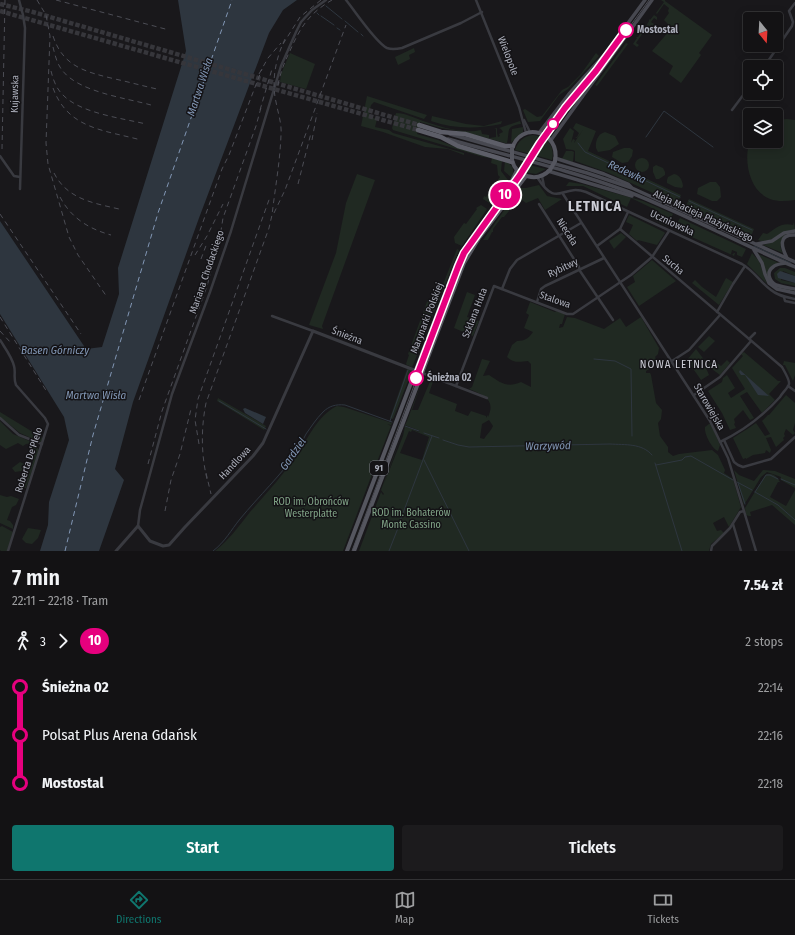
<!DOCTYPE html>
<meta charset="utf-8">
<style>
:root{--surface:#131214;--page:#1c1b1d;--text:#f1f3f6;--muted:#9d9ea0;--line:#323234;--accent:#0f766e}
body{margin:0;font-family:"Fira Sans Condensed",sans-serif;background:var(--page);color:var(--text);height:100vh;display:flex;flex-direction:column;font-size:15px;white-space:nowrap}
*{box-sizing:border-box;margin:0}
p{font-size:13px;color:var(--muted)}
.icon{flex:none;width:22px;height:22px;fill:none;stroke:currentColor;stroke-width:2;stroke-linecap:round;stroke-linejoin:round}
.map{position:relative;height:551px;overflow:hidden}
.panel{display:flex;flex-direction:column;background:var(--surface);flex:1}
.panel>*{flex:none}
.badge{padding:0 8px;border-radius:13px;font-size:14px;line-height:26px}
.needle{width:26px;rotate:162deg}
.buttons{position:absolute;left:743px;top:12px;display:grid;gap:8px}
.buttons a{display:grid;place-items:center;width:40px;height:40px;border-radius:4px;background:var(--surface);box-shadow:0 2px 10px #0003,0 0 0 1px var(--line);font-size:20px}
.map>.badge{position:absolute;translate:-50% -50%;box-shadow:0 0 0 2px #fff}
.legs{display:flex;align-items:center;gap:6px;height:44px;padding:0 12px;font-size:13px}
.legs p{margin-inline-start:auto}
.head{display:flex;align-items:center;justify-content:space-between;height:68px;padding:0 12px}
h1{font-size:22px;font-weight:600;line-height:30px}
.cta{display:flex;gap:8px;margin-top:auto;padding:8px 12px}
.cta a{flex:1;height:46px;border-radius:4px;background:var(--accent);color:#fff;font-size:16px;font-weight:600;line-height:46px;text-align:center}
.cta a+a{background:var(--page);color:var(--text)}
ul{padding:0 12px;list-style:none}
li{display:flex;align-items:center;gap:14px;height:48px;font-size:15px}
li i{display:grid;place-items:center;width:6px;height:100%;margin:0 5px;background:currentColor}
li i::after{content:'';width:10px;height:10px;margin:-5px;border:3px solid;border-radius:50%;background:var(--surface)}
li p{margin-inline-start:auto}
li:first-child i{background:linear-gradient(#0000 50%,currentColor 0)}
li:last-child i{background:linear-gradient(currentColor 50%,#0000 0)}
.menu{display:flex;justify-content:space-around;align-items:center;height:56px;border-top:1px solid var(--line);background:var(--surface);font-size:11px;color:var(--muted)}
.menu a{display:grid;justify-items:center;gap:2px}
.menu .active{color:var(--accent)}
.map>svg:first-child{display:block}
</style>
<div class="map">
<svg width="795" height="551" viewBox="0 0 795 551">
<rect width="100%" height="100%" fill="#19181b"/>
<!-- green -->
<g fill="#202922" fill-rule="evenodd">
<path d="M661,0h4v1l47,34 -13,18 2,2 -20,28 -12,-9 4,-8 -21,-15 18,-21 -2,-6 -4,-4 5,-7 -1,-2 1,-3 -5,-4 -7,10 -1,-1 8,-11z"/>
<path d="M654,15l3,2v3l-3,-2 -3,4 3,2 -1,2 -2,-1 -2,3 -2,-1 -11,16 3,2 -2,2 -4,-3 4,-6 -1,-1h2l3,-5 -1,-2 2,1 3,-4v-2l1,1 3,-5v-2l1,1z"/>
<path d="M626,43l2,1 -31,42 -2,-1z"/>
<path d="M414,48l1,4 -6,3 1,4 -12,6 -3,-8z"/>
<path d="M290,53l25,11 -9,25 -26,-7 1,-8z"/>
<path d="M596,53l3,3 -31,33 -9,6 -19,26 -12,1 -5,-12 2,-1 12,8 5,-1 20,-26 6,-3 13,-13z"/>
<path d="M367,96l60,19 -3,4 -50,-17 -3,3 -2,8 2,4 6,2 -2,8 14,3 4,3 71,20v2l-16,-6 -23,-2 -42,-15 -22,-6z"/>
<path d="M396,113c9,0 19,5 27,8 18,6 40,13 58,9l1,4 7,1v3l7,-1v-8h-2l3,-1v5l1,4 2,-1 -1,-2 4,-2 -2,-3 -2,-1 21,-7 1,3c-16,2 -11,7 -14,19h-2l-40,-11 -24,-4 -21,-6 -3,12 21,6 20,8 44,13 -1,10 7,9 -17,24 -8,-5 1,-3 2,1 14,-20 -2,-2 -1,-10 -6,-2 1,-5 -9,-1 -90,-27 -1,-2z"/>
<path d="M432,116l34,8 18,2 18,-5 -1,3c-24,5 -47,5 -70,-3z"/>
<path d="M787,119l8,1v80c-8,1 -17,2 -25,-1 -21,-8 -27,-39 -20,-59l26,1v-21z"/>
<path d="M576,123l20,8 -8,20 93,44 -4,9 -68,-31 -34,-12v-10l-2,-1 -7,-1 -3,-10 7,-11 4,3 -3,12 2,-4 2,1 -1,3 9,-13 -6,8 -2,-1h2l2,-4 -6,-5z"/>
<path d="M523,127v5l-12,11 1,-14z"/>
<path d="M605,132l10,4 4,8 -9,6 -12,2 -2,-4c-1,-7 2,-14 9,-16z"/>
<path d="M533,135l10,2 -12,17 -16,-4c3,-9 9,-14 18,-15z"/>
<path d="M546,139c6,6 8,13 6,21l-17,-5z"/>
<path d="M624,148h6l3,2 -1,6 -4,6 -6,1 -10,-6 1,-5z"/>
<path d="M566,151h6l2,1 -1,10 -11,-3z"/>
<circle cx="642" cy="165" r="7"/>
<path d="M505,161c8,4 10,9 7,17l-8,-7z"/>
<path d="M529,165l17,4 -10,5 -12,-2z"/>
<path d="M656,165l7,3 2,4v3l-6,4h-3l-3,-7v-5z"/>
<path d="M357,174l18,6 -53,146 1,3 -14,-4 27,-72 10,-50z"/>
<path d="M674,174c6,1 8,6 9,12l-1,2 -7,-1 -8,-4v-3l1,-3z"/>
<path d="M569,182l13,2 61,17 30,13 -6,12 -11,-5 4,-9 -29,-14 -4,9 -44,-21h-17z"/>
<path d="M710,182h6l4,5 1,10 -4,4h-5l-15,-7 1,-6z"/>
<path d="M516,184h1l-42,57 -10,17 -43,109 35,-94 9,-18z"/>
<path d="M539,185l8,11 15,3 -17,11 -7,-12 -12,5 -4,-3 -2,2 -5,-2 -7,9 1,2 -5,6h-2l-9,12v3h-1l-4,8h-5l37,-52h6z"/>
<path d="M689,199l65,30 -4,10 -65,-31z"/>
<path d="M481,205l6,4 -25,37 -7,-3 -1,-6 10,-14 2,1 11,-15 -1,-1z"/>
<path d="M629,215l35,17 1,1 -8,12 -19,-5 -1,1 -8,-7 4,-9 -7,-3z"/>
<path d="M680,218l66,31 -4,8 -5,-2v-3l-5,-2 -1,4 1,1 2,-2h1l-1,3 7,3 -67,-30z"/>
<path d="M794,222l1,8c-13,-1 -25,16 -37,10l5,-7 4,1c9,-6 15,-12 26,-9z"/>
<path d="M791,232l4,1c-12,0 -18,10 -12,20l-20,-8c10,-2 18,-10 28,-13z"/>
<path d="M621,233l5,4 -12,12 -5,-8z"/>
<path d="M457,249l2,1 -46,115 -1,2 -5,-2 -1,-1 3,-9 -1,-1 20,-55 8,3z"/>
<path d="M752,253l7,8 8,23 -20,-20z"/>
<path d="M758,254l21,9c-6,1 -10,4 -11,10 -2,15 19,14 27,18 -7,-1 -16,-2 -22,-6 -10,-6 -8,-22 -15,-31z"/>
<path d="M652,260l24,21 -37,25 -12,-19 8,-5 -2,-6z"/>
<path d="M780,268h5l10,4v4l-12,-5 -2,9 14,3v3l-14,-3 -6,-4 -1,-6z"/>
<path d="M726,278l7,4 -14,23 -27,-22 3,-3 7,7 14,10z"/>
<path d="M467,292l8,3 -8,22 12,4 -6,15 -19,-8z"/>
<path d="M530,302l25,10 1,-1 9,3 -3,10h-2l-1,4 4,-1 4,-10 8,1 29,11 16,-11 6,9 15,-10 18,31 -1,6 -3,3 4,6 -13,8v2h4l1,2 5,28 6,7 -1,9 -3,4 2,13 8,11v5l5,4 6,-2 33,-4 6,5 7,15 -1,3 9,6 8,28 -12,20 -5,-10 -11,6 4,8 4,-1 3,3 -13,11 -2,7h-350l22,-59 2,3 1,-1 -3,-4 22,-59 -19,53 19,-48 2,-10 14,6 1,-1 -15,-6 5,-10 -3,6 15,-40 -10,29h6l13,-31h3l-5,14 28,11 -2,7 13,5 3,-5 15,5v2l2,-3v2c8,-17 -4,-22 -19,-28l3,-2 10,-28 8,2 -7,15 6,-1c12,8 18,13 32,7l10,5v-23l-3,-3c-9,1 -15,2 -21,-4l5,-12 5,-4c8,0 12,-3 16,-9l-9,-4 5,-13 -3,-2zM489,420l4,6c-2,5 -6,8 -9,13l-4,-1 2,-14zM412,430l17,7 -7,23 -22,-7 9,-22 2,1z"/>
<path d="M709,336l6,5 -11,11 -6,-5z"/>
<path d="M696,349l12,16 5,-5 8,6 6,-6 3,3 -10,12 -12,-9 -2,2 3,7 -8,5 -14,-20z"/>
<path d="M744,352l34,29h3l-12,13 6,6 -13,13 -15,-21 -7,4 14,22 -4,2 -7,-10 -9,9 1,4 -1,1 2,4 -6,2 -8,-17 -14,-22 14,-9 1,-4 4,-3 8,13 -7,5 3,5 14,-9 -13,-21 11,-12 -2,-2z"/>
<path d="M784,361l11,2v12l-2,6 -8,-16h-2z"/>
<path d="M407,369l4,1 -1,6 -17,43 -3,-1z"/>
<path d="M786,395l9,8v20l-2,7 2,3 -2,2 -7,-6 -2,5 1,2 -2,2 1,2 -8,7 -5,-10 -5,1 5,12 -1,3 -4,-3 -1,3 -12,2 -7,4v-1l-3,1 -10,-21c9,-6 15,-9 23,-15l9,13 5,-2 -8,-13 6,-6h1z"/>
<path d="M218,398l48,28 -2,4 -47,-29z"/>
<path d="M337,406l7,1 48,16 -1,2 -4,-1 4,2 -16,41 -3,-1v2l2,1 -31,82h-128c14,-11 24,-25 35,-39 16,-18 33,-37 47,-57 11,-17 21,-40 40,-49z"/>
<path d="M0,412l41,25 2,2 -1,2 -2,1 -20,-9 -20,-16z"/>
<path d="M0,421l13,13 21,9 -8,1 -3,2 -5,-3 -12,6 -6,-4z"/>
<path d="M709,424h2l9,21 -2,6c-6,-2 -14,-17 -13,-24z"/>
<path d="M29,446l9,2 1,4 -13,36h-6c1,-6 5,-10 5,-15l-4,-2 -6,1 -3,-4 8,-6 11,5 2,-6 -3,-3z"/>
<path d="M734,470l5,5 15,6 9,-11 12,1 20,8v9l-14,-8v-3l-14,-5 -6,5 -17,28z"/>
<path d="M767,474c7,-1 10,3 13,8h-2l-8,15 16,9 9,-16v35l-23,-20 -22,7 1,4h-2l-3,-1 -1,-7 19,-31z"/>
<path d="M0,495l7,2 4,-1 8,3 -3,6 -4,2 -5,13 3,1 3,4v4l-13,-6z"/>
<path d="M2,526l11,6 -6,19h-6l-1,-1v-23z"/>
<path d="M28,528l13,2 -3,8 -6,6 -6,-1 -4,-4z"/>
</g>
<!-- water -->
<g fill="#2e363f">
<path d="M178,0h119l-14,10 -14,23 -70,185 -66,184 -18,67 9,11 -25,71h-59l8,-26 1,-23 20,-62 -5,-23 -64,-103v-93l86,128 16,-2 17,-53 -1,-26 68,-217z"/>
<path d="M780,271l15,5v7l-17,-5 -1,-4z"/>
<path d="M740,370l29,26 -11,-1 -13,-20h-4l-2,-3z"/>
<path d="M245,408l21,9 -3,7 -18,-11 -2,-4z"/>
</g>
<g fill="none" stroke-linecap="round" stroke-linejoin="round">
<!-- stream -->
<g stroke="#2e363f" stroke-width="1">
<path d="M326,6l16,13"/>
<path d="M317,13l2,2"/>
<path d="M321,16l13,9"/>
<path d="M345,21l13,11"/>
<path d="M337,28l3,2"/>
<path d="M361,34l2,2"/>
<path d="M646,137l18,-26 49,36"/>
<path d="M578,143l7,9 95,45"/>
<path d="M689,201l63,29"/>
<path d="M754,246l37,17"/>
<path d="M594,359l21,2 16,8 1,67"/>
<path d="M219,401l47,28"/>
<path d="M390,421l18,-51"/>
<path d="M405,426l14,5"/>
<path d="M424,433l15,5"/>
<path d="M443,440l15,5 11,2 141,-3c15,1 32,-1 42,11"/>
<path d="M424,460l45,91"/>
<path d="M655,463l27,88"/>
<path d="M656,465l26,-5 3,-3 6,-1 42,24"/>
<path d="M781,479l14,6"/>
<path d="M737,482l15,8"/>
<path d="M738,483l7,21"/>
<path d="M755,492l23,13 17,15"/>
<path d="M755,492l11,-17h4l8,4"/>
<path d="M400,521l32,-85"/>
<path d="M213,551c12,-9 18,-21 27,-32 19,-23 41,-44 58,-68 3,-5 5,-12 8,-17 5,-7 10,-15 17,-22 6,-6 13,-8 22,-7l47,17"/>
<path d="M389,551l11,-28"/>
</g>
<!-- ferry -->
<path stroke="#8297b5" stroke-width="1" stroke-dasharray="5 4" stroke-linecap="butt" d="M65,551l28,-116 65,-222 74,-213"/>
<!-- trunk-tunnel -->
<g stroke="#36363b" stroke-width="4.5" stroke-dasharray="4.5 2" stroke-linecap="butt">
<path d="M0,4l33,8 386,113"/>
<path d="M0,11l418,119"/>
</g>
<!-- minor -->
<g stroke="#393a40" stroke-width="2.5">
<path d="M19,0l4,15 2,13 -5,161"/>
<path d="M346,0c9,11 30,43 41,48 5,2 10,1 15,0l59,-25 21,-11"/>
<path d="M476,0l43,107 7,26"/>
<path d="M764,67l28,-41 1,-4 -4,-11 6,-8"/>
<path d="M732,110l18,-24"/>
<path d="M524,120l6,12"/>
<path d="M0,156l14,20 6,1"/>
<path d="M542,176l2,10"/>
<path d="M537,177c21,33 24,6 49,15l156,72c12,7 18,18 29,26 7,6 15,7 24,9"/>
<path d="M563,194l147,227 18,37 28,93"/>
<path d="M539,204l40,63 1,4 33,49"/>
<path d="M620,229l162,138c2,4 8,13 7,17 -1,4 -7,9 -9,13 -17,19 -37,34 -60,45"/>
<path d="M597,246l23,-17 8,-17"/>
<path d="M502,289l8,-20 7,-9 64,-37"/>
<path d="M784,297l1,4 10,2"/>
<path d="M537,302l4,-13 4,-3 59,-28"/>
<path d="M717,312l16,-28 12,-18"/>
<path d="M272,316l41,15"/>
<path d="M749,339l6,-6"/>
<path d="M0,340c5,8 12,17 14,26 2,6 -1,12 2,19l29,33 3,6 -40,127"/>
<path d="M672,361l17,-11 31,-35"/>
<path d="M422,373l65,25"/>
<path d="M456,386l38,-100 73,28h6l58,-39 21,-18 17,-26"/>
<path d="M788,386l7,5"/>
<path d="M694,395l26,-18 31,-36"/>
<path d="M0,418l19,17 23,9"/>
<path d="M724,440l10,22 4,3 5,2 28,-8 24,-22"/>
<path d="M733,524l8,27"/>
<path d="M138,526l2,-16 32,-116 38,-102 21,-61 50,-165 15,-34 5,-10 11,-12 14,-10"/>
<path d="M711,551l1,-5 18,-18 10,-16 4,-1"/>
</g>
<!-- tertiary -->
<path stroke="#393a40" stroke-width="3" d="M116,551l22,-25 12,15 13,5 6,-1 16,-18 68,-71 10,-13 50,-112 109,42"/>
<!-- secondary -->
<g stroke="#474850" stroke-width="3.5">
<path d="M573,90l9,7"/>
<path d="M539,133l30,-39 37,-41 39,-53"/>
<path d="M450,134l137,39 45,15 163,74"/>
<path d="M448,139c60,17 122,31 181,53 56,22 110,51 166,75"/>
<path d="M551,140l101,-140"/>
<path d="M555,158l49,16 24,10 3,3"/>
<path d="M548,171l84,25"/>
<path d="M757,244l15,-3 12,-8 11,-2"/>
<path d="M754,250l8,13 3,11 4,9 8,6 18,4"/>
<path d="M787,258c-5,-10 -10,-24 8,-23"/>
<path d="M785,263c-4,1 -9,1 -12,4 -7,5 -4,14 3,18 6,2 13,3 19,4"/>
</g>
<!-- primary -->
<g stroke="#55565f" stroke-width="4">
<path d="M512,149c8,-29 49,-18 43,12"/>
<path d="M512,160c4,17 25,23 38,10"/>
<path d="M347,551l110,-289c16,-34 46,-58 60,-92"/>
<path d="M354,551l110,-288 15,-25 47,-62"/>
</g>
<!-- trunk -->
<g stroke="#5d5e68" stroke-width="4.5">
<path d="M419,125l22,7 24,2 40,12h8"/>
<path d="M418,130l23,7 17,9 54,16"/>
</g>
<!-- tram -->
<path stroke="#4c4d55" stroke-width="1" d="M352,551l105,-280 16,-29 43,-60 30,-46 32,-43 20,-23 51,-70"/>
<!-- rail -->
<g stroke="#4c4d55" stroke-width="1" stroke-dasharray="5 4" stroke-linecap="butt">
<path d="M37,0l9,15 4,21 -4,107 2,21 21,73 9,18 29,42"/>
<path d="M56,0l113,30"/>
<path d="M53,36c10,31 33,36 62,43 14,3 28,7 42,10"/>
<path d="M283,44l17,-27 21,-17"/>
<path d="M53,47c2,8 4,17 9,23 16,22 64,28 89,35"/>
<path d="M51,71c2,8 5,17 11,23 17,19 59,24 84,30"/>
<path d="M259,74l9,-16 13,-15"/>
<path d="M278,85c2,-11 6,-22 11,-32 11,-25 19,-39 43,-53"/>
<path d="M53,88c15,41 51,42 88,52"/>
<path d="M260,110l12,-41"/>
<path d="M312,140l5,-27"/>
<path d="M2,149l3,-149"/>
<path d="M54,173c13,26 39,30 65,36"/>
<path d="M298,184l13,-51"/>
<path d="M60,197c11,21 29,32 51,38"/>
<path d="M274,213l11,-23 61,-165"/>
<path d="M0,214l81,120"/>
<path d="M195,255l12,-19 16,-32"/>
<path d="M201,259l6,-16"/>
<path d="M0,317l47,75"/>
<path d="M0,331l11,12"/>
<path d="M139,400l83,-231 7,-14 33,-86"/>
<path d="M199,444l-4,-24 3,-21 72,-202"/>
<path d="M148,464l14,-53 45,-125 12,-43 4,-25 33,-92 6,-22"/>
<path d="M206,473l5,21"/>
<path d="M207,479c-6,-25 -6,-51 -1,-76l63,-175 3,-13c3,-26 8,-53 9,-80 1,-11 -3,-22 -5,-33 -5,-22 0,-44 9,-63"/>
<path d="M165,511l6,-31 9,-26 11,-45"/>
</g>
<!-- primary-bridge -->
<g stroke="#55565f" stroke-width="4">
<path d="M512,149v10"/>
<path d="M550,170l5,-9"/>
</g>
</g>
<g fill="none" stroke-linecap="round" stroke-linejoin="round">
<defs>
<path id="line-1" d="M416,378l42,-111 6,-14 56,-78 20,-32 25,-35 31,-37 30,-41"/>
</defs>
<!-- line-1 casing -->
<use href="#line-1" stroke="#fff" stroke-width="9"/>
<!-- line-1 -->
<use href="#line-1" stroke="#e6007e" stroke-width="6"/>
</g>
<!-- markers -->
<g fill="#fff" stroke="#e6007e" stroke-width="2">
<circle cx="626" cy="30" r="7"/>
<circle cx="553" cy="124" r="5"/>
<circle cx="416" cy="378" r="7"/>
</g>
<g text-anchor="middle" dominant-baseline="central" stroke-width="3" stroke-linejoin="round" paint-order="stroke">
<!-- shield labels -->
<rect fill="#141316" stroke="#7e8089" stroke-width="1" x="370" y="461" width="18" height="14" rx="3"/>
<g font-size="9" font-weight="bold" fill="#abaeba">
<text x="379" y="468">91</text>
</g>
<!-- stop labels -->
<g font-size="10" font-weight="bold" fill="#abaeba" stroke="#141316" text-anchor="start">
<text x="637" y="30">Mostostal</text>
<text x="427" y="378">Śnieżna 02</text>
</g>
<!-- street labels -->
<g font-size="10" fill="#abaeba" stroke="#141316">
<text transform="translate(508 56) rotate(69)">Wielopole</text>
<text transform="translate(15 94) rotate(-89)">Kujawska</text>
<text transform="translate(703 216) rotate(25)">Aleja Macieja Płażyńskiego</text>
<text transform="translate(672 223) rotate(25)">Uczniowska</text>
<text transform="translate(567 232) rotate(57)">Niecała</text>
<text transform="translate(673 265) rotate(40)">Sucha</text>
<text transform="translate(563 268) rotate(-25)">Rybitwy</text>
<text transform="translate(207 272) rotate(-71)">Mariana Chodackiego</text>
<text transform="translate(555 300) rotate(19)">Stalowa</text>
<text transform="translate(475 313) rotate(-69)">Szklana Huta</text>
<text transform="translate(427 318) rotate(-69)">Marynarki Polskiej</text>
<text transform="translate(347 336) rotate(21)">Śnieżna</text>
<text transform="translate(709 407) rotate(60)">Starowiejska</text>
<text transform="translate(29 460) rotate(-72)">Roberta De'Plelo</text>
<text transform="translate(235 463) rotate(-47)">Handlowa</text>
</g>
<!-- park labels -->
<g font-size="10" fill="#82a588" stroke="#141316">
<text x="311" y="502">ROD im. Obrońców<tspan x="311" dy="12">Westerplatte</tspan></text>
<text x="411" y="513">ROD im. Bohaterów<tspan x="411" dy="12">Monte Cassino</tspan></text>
</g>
<!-- water labels -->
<g font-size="11" font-style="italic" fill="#8297b5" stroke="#141316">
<text transform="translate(200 87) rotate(-72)">Martwa Wisła</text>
<text transform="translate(627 172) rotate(25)">Redewka</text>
<text x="55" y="350">Basen Górniczy</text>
<text x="96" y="395">Martwa Wisła</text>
<text transform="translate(548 446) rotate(-1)">Warzywód</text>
<text transform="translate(293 454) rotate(-55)">Gardziel</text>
</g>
<!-- neighbourhood labels -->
<g font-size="11" letter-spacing="1" fill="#cccdd6" stroke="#141316">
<text x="679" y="364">NOWA LETNICA</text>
</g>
<!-- district labels -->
<g font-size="14" font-weight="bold" letter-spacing="1" fill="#cccdd6" stroke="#141316">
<text x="595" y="206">LETNICA</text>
</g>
</g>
</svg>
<div class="buttons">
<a><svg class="needle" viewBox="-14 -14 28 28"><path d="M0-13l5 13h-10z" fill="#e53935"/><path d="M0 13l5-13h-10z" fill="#9d9ea0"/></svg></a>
<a><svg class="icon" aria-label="locate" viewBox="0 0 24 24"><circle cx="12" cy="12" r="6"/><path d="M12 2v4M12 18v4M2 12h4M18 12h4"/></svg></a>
<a><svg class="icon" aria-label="layers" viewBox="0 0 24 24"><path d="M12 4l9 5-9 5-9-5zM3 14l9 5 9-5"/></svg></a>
</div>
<b class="badge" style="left:505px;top:195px;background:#e6007e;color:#fff">10</b>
</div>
<section class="panel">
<div class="head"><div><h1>7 min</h1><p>22:11 – 22:18 · Tram</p></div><b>7.54 zł</b></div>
<div class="legs"><svg class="icon" aria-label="walk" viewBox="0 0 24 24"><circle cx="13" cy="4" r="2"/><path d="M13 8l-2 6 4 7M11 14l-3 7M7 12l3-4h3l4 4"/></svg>3<svg class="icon" aria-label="forward" viewBox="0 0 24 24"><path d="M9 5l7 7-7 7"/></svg><b class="badge" style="background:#e6007e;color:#fff">10</b><p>2 stops</p></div>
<ul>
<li><i style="color:#e6007e"></i><b>Śnieżna 02</b><p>22:14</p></li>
<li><i style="color:#e6007e"></i><span>Polsat Plus Arena Gdańsk</span><p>22:16</p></li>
<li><i style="color:#e6007e"></i><b>Mostostal</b><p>22:18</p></li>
</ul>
<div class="cta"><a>Start</a><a>Tickets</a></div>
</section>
<nav class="menu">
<a class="active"><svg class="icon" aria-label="directions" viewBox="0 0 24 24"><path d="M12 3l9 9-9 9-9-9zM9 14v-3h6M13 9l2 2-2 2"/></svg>Directions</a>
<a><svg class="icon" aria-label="map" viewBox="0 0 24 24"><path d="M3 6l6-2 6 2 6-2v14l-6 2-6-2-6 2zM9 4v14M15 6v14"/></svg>Map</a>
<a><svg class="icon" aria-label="tickets" viewBox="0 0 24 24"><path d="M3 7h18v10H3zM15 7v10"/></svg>Tickets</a>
</nav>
